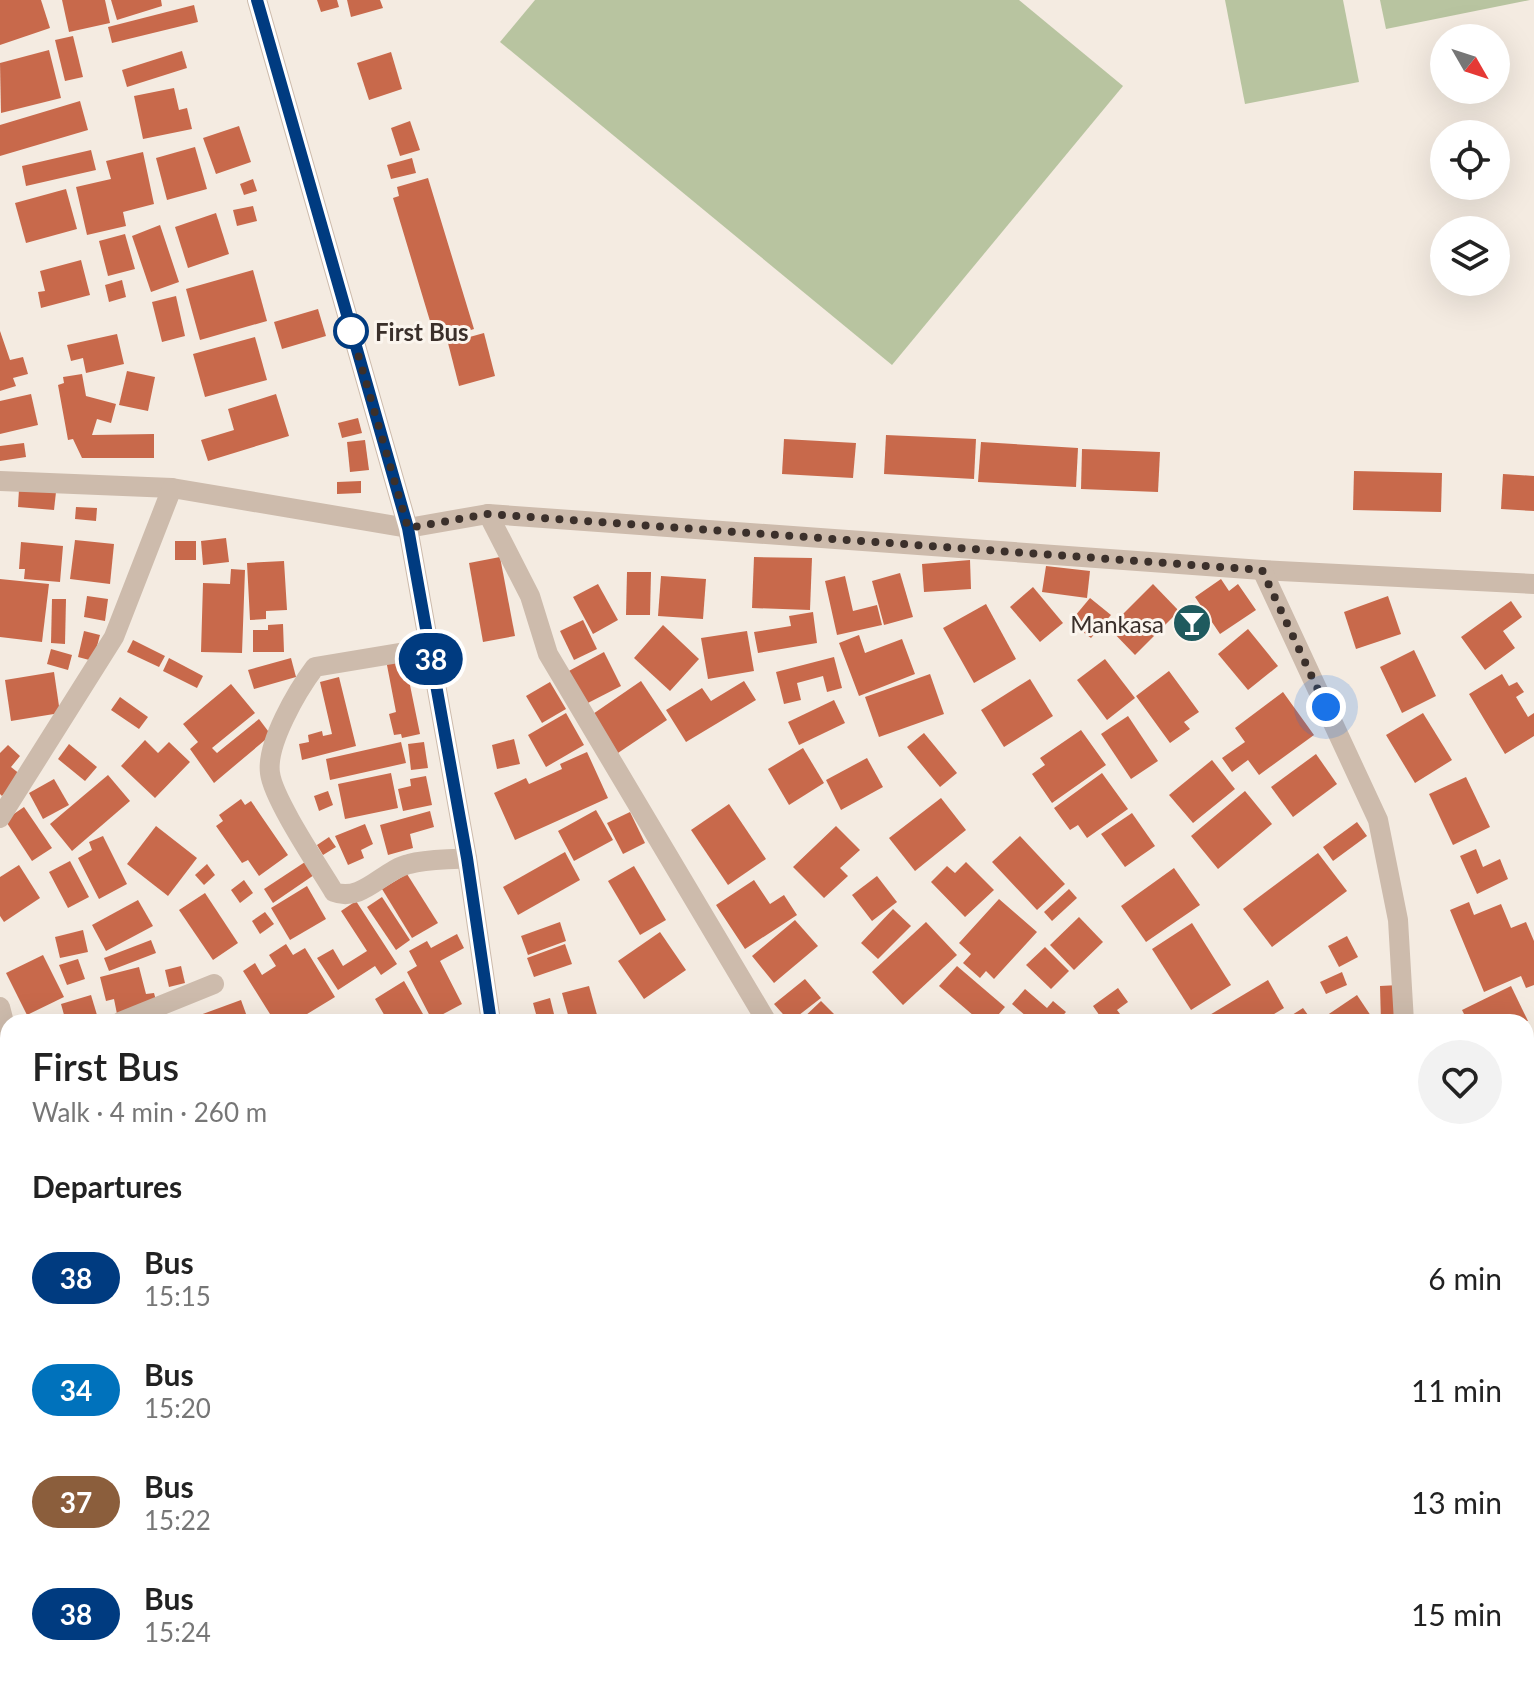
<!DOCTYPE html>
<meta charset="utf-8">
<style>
:root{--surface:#fff;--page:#f2f2f2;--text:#222;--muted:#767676}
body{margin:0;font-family:Lato,sans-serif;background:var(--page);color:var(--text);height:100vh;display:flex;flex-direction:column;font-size:30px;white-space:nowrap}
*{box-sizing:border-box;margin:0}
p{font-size:26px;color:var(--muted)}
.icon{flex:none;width:44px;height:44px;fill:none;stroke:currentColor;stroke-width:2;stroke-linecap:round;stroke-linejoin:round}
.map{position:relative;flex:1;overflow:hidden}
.drawer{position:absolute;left:0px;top:1014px;width:1534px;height:672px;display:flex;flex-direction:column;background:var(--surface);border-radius:24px 24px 0 0;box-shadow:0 8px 32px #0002}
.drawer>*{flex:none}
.badge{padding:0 16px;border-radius:26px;font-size:28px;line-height:52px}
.needle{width:52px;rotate:129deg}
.buttons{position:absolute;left:1430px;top:24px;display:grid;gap:16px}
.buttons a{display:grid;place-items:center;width:80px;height:80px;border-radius:50%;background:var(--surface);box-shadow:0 8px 32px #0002;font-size:40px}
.you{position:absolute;width:40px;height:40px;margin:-20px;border:6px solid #fff;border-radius:50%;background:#1a73e8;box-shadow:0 0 0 12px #1a73e833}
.map>.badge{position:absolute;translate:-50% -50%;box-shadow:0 0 0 4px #fff}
h2{padding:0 32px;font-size:30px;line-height:72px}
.round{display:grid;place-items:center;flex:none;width:84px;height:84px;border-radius:42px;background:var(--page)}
.overview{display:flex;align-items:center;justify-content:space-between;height:136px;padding:0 32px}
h1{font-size:38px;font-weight:600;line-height:60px}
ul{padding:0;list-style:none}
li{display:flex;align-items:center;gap:24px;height:112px;padding:0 32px}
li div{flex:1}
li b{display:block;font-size:30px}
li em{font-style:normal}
li .badge{min-width:88px;font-weight:700;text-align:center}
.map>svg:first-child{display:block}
</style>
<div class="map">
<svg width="1534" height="1686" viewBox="0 0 1534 1686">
<rect width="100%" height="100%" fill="#f4ebe1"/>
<!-- green -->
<g fill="#b8c4a0">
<path d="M535,0h484l104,86 -231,279 -392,-323z"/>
<path d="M1225,0h118l16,82 -114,22z"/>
<path d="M1380,0h150l-144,29z"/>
</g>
<!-- building -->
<g fill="#c8694b">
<path d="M0,0h41l9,28 -50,17z"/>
<path d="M62,0h43l5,23 -41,9z"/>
<path d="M111,0h50l1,6 -45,14z"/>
<path d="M317,0h20l2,7 -18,5z"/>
<path d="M347,0h33l3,8 -32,9z"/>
<path d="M194,5l4,17 -86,21 -4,-16z"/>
<path d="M73,36l10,41 -18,4 -10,-41z"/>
<path d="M49,50l12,48 -60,15 -1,-50z"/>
<path d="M182,51l5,17 -60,19 -5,-17z"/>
<path d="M391,52l11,37 -33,11 -12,-37z"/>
<path d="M174,88l5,22 8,-2 5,21 -49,10 -9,-43z"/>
<path d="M80,101l8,29 -88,26v-31z"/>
<path d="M410,121l10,29 -20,6 -9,-28z"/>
<path d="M239,126l12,36 -35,12 -13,-36z"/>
<path d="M195,147l12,42 -40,11 -11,-42z"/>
<path d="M91,150l5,20 -70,16 -4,-20z"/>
<path d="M143,152l11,52 -31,8 3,14 -39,9 -11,-48 35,-8 -5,-18z"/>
<path d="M412,158l4,15 -25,6 -4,-14z"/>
<path d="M428,178l46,151 -38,12 -43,-143 6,-2 -2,-9z"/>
<path d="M253,179l4,12 -13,4 -4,-11z"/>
<path d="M66,189l11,40 -51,14 -11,-40z"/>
<path d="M253,206l4,15 -20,5 -4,-16z"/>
<path d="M216,213l13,41 -41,14 -13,-41z"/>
<path d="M160,225l19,57 -28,10 -19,-56z"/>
<path d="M125,234l10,35 -27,7 -9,-35z"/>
<path d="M81,260l9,35 -49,13 -3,-16 7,-1 -5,-20z"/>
<path d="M253,270l14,51 -67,19 -14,-51z"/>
<path d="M122,280l4,17 -17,5 -4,-17z"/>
<path d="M176,296l9,40 -23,6 -10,-40z"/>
<path d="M318,309l8,27 -44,13 -8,-27z"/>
<path d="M0,331l10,29 13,-3 5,17 -15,4 3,8 -16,5z"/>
<path d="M484,333l11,43 -36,10 -11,-43z"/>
<path d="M117,334l7,30 -38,9 -3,-15 -12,3 -4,-16z"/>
<path d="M255,337l12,43 -62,17 -12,-43z"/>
<path d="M127,371l28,6 -7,34 -29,-6z"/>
<path d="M82,374l4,22 30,8 -5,19 -14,-4 -5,16 62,-1v24h-72l-9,-19 -5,1 -10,-55 6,-2 -1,-6z"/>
<path d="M31,394l7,31 -38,9v-33z"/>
<path d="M276,394l13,42 -81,25 -7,-21 33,-10 -6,-21z"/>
<path d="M358,418l4,15 -20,5 -4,-15z"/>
<path d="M886,435l90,4 -2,40 -90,-5z"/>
<path d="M784,439l72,4 -3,35 -71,-4z"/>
<path d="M365,440l4,30 -19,2 -3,-30z"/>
<path d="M981,442l97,6 -2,39 -98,-5z"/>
<path d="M24,443l2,14 -26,4v-15z"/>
<path d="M1082,449l78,3 -2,40 -77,-3z"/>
<path d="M1354,471l88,2 -1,39 -88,-2z"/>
<path d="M1503,474l31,2v35l-33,-2z"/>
<path d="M361,481v12l-24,1v-12z"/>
<path d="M19,489l37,3 -2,18 -36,-3z"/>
<path d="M76,507l21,1 -1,13 -21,-2z"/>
<path d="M226,538l3,24 -26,3 -2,-24z"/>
<path d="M75,540l39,4 -4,40 -40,-5z"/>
<rect x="175" y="541" width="21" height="19"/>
<path d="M21,542l42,4 -3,36 -36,-3 1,-10h-6z"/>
<path d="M500,557l15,79 -32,6 -14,-79z"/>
<path d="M754,557l58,1 -2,52 -58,-2z"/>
<path d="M970,560l1,29 -47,3 -2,-28z"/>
<path d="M284,561l3,49 -21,1v8l-16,1 -3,-57z"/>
<path d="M1046,566l44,5 -3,27 -45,-6z"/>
<path d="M231,569l14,1 -3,83 -41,-1 2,-69 27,1z"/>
<path d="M627,572h24l-1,43h-24z"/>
<path d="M900,573l13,44 -29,8 -12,-44z"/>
<path d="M661,576l45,3 -3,40 -45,-3z"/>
<path d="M845,576l8,35 24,-6 5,20 -45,10 -12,-54z"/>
<path d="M0,579l49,5 -7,58 -42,-5z"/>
<path d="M1221,579l8,12 9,-7 18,26 -36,24 -25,-37z"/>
<path d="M598,584l20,36 -25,14 -20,-37z"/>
<path d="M1153,584l26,27 -44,44 -26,-27z"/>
<path d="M1033,587l30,36 -23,19 -30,-35z"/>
<path d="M87,596l21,3 -3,22 -21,-4z"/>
<path d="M1388,596l13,38 -45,15 -12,-37z"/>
<path d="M1090,598l21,17 -20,23 -21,-16z"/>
<path d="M52,599h14l-1,45 -14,-1z"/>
<path d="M1511,601l11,16 -19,14 12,17 -30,22 -24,-33z"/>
<path d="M986,604l30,55 -42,24 -31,-55z"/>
<path d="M813,612l4,31 -59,10 -4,-21 37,-6 -2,-10z"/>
<path d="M583,620l14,29 -23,11 -14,-29z"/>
<path d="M283,624l1,28h-31v-22h15v-5z"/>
<path d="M663,625l36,34 -29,32 -36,-33z"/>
<path d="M1248,629l30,37 -30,24 -30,-36z"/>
<path d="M84,631l16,4 -7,26 -15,-4z"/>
<path d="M747,631l7,40 -46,8 -7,-41z"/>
<path d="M859,635l6,18 37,-14 13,35 -56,22 -20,-53z"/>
<path d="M133,640l32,16 -6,11 -32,-15z"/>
<path d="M51,649l21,6 -4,15 -21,-6z"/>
<path d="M1414,650l22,46 -34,17 -22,-46z"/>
<path d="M604,652l17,34 -37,19 -17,-33z"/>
<path d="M404,656l16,78 -18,4 -1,-4 -7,1 -5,-21 7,-2 -10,-52z"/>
<path d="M834,657l8,31 -15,4 -4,-16 -26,7 4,17 -17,4 -8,-32z"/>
<path d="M169,658l34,18 -6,12 -34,-17z"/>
<path d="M291,658l5,19 -42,12 -6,-19z"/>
<path d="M1105,659l30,39 -28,22 -30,-40z"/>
<path d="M1169,671l30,41 -15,10 6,7 -20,14 -34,-47z"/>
<path d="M54,672l6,41 -49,8 -6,-41z"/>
<path d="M930,674l14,40 -65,23 -14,-40z"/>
<path d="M1502,674l7,12 8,-4 7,10 -8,5 12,20 6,-4v23l-29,18 -36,-60z"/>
<path d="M339,677l17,69 -54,14 -3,-16 10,-2 -1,-7 14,-4 1,5 9,-2 -12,-52z"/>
<path d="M1030,679l23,37 -49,31 -23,-37z"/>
<path d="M641,681l26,39 -52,35 -25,-39z"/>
<path d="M744,681l12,19 -70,42 -20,-32 36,-22 9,13z"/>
<path d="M550,682l16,27 -24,14 -16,-27z"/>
<path d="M231,684l24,29 -43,35 5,5 42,-34 12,16 -57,48 -24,-34 8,-7 -15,-18z"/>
<path d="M1283,692l31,43 -55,40 -11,-15 -16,12 -10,-14 23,-16 -10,-14z"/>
<path d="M120,697l28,20 -9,12 -28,-19z"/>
<path d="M834,700l11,23 -46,22 -11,-23z"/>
<path d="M566,713l18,32 -38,22 -18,-32z"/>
<path d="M1423,713l29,47 -37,23 -29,-48z"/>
<path d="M1128,716l30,45 -27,18 -30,-45z"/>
<path d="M1081,730l25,35 -54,38 -20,-29 13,-9 -5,-7z"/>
<path d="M924,733l33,40 -17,14 -33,-40z"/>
<path d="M514,739l6,25 -23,5 -5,-24z"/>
<path d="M145,740l13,13 11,-11 21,20 -35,36 -34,-32z"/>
<path d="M401,742l5,21 -76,17 -4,-21z"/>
<path d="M424,742l4,26 -17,2 -3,-26z"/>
<path d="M69,744l28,23 -12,14 -27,-22z"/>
<path d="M8,745l12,11 -9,11 10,8 -19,21 -2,-2v-41z"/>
<path d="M803,748l21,35 -35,22 -21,-36z"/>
<path d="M587,752l21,46 -93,42 -21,-47 32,-15 3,6 33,-15 -2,-5z"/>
<path d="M1316,754l21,30 -44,33 -22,-30z"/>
<path d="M867,758l16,29 -42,23 -15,-30z"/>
<path d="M1212,760l23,29 -42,34 -24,-28z"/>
<path d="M391,773l7,35 -53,11 -7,-35z"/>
<path d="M1102,773l26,36 -41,29 -9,-13 -8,5 -16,-22z"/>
<path d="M108,775l22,26 -58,50 -22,-27z"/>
<path d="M426,776l6,29 -29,6 -5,-22 13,-3 -1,-7z"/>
<path d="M1466,777l24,50 -37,18 -24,-51z"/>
<path d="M54,779l15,26 -26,14 -14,-26z"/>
<path d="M328,791l5,14 -14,6 -5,-15z"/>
<path d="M1245,791l27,33 -54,45 -27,-33z"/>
<path d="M941,798l25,32 -51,41 -26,-33z"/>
<path d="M241,799l4,6 6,-4 37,54 -29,21 -11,-16 -6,3 -26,-37 7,-5 -4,-6z"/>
<path d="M729,804l37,55 -38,26 -37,-55z"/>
<path d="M24,807l28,41 -20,13 -27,-41z"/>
<path d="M596,810l17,30 -39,21 -16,-30z"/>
<path d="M430,811l4,16 -24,7 3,14 -25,7 -8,-30z"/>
<path d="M630,812l15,31 -22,11 -16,-31z"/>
<path d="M1132,813l23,33 -30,21 -24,-33z"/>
<path d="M1357,822l10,14 -34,25 -10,-14z"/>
<path d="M365,824l8,20 -12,6 3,8 -16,7 -13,-29z"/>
<path d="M156,826l41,32 -29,38 -41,-32z"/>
<path d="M836,826l24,24 -20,18 8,8 -24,22 -31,-31z"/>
<path d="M103,836l24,48 -28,15 -21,-41 14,-8 -3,-8z"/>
<path d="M1020,836l45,48 -28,26 -45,-48z"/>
<path d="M329,837l7,10 -13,8 -6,-10z"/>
<path d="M1476,849l7,18 17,-8 8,20 -31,15 -17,-38z"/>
<path d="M565,852l15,28 -62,35 -15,-28z"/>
<path d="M1318,853l29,38 -75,56 -29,-38z"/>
<path d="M70,861l19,36 -21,11 -19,-36z"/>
<path d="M305,862l9,13 -41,28 -9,-14z"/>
<path d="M966,862l28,28 -29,27 -34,-35 16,-16 8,7z"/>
<path d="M207,864l8,11 -11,10 -9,-10z"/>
<path d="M19,865l21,33 -36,24 -4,-6v-39z"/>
<path d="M634,866l32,54 -26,15 -32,-54z"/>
<path d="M1174,868l26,37 -54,37 -25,-36z"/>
<path d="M407,874l31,49 -26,15 -30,-49z"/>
<path d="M877,876l20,26 -25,19 -20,-26z"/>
<path d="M244,880l9,13 -13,10 -9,-13z"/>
<path d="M754,880l16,24 14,-9 13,20 -52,34 -29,-44z"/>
<path d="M307,886l19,33 -36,21 -19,-32z"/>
<path d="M1069,889l8,9 -25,23 -8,-9z"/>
<path d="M205,893l33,50 -25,17 -34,-50z"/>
<path d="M382,897l28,43 -14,10 -29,-43z"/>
<path d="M999,899l38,33 -43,47 -8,-8 -6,7 -17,-15 8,-9 -12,-11z"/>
<path d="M138,900l15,26 -47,25 -14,-26z"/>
<path d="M356,901l41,63 -16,11 -6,-9 -37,24 -21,-32 16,-9 10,17 24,-15 -26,-40z"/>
<path d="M1469,902l5,13 27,-11 10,24 15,-6 8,19v44l-8,3 -5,-12 -37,16 -34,-82z"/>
<path d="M893,909l18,17 -33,33 -17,-16z"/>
<path d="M265,912l9,12 -14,10 -8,-13z"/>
<path d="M1079,917l24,25 -29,28 -24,-25z"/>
<path d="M795,920l23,26 -44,37 -22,-27z"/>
<path d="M560,922l6,19 -38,14 -7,-19z"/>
<path d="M926,922l31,33 -54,50 -31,-33z"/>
<path d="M1192,923l39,62 -40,25 -39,-61z"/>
<path d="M83,930l5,22 -28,6 -5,-21z"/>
<path d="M660,932l26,38 -42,29 -26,-38z"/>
<path d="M457,934l7,14 -24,13 22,43 -30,16 -25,-48 10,-6 -8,-15 18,-10 4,7z"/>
<path d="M1347,936l11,21 -19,10 -11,-21z"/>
<path d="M151,940l5,13 -47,18 -5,-13z"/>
<path d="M286,944l7,11 12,-7 30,49 -41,25h-3l-4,-6 -12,6 -32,-51 12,-8 7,12 14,-9 -7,-11z"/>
<path d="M565,944l7,20 -38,13 -7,-19z"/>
<path d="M1045,947l24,24 -18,18 -25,-24z"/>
<path d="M43,955l21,42 -37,18 -21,-42z"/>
<path d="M78,959l7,20 -18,6 -8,-20z"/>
<path d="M181,966l4,17 -16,4 -4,-17z"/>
<path d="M957,966l48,41 -13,15h-11l-42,-36z"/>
<path d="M139,967l7,27 8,-1 3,11 -40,10 -3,-15 -8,2 -6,-24z"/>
<path d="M1342,972l5,13 -21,9 -6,-12z"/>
<path d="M805,979l16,19 -31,24 -16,-18z"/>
<path d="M1268,980l16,28 -23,14h-56l-2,-3z"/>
<path d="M404,981l19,33 -13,8h-31l7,-4 -11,-19z"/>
<path d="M1399,985v37h-18l-1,-36z"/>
<path d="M589,986l10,36h-29l-8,-29z"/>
<path d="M1511,986l17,35 -60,1 -6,-12z"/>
<path d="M1118,988l10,14 -11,8 9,12h-22l-11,-16z"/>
<path d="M1025,989l22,19 6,-7 13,11 -9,10h-24l-21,-18z"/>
<path d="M91,995l6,20 -31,7 -5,-18z"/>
<path d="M1357,995l18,27h-58z"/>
<path d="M550,998l6,24h-23l-2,-6 5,-2 -3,-11z"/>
<path d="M241,1000l8,22h-47l-2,-7z"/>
<path d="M821,1001l19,19 -41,2z"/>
<path d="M1303,1008l10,14h-32z"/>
<path d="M1534,1040v29l-8,9v-29z"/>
<path d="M1534,1079v35l-8,-8v-19z"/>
<path d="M1529,1136l5,5v46l-8,7v-55z"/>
<path d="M1526,1268l8,10v46l-8,-11z"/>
<path d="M0,1323l8,18v16l-8,4z"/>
<path d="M8,1370v55l-7,3 -1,-54z"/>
<path d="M8,1557v44l-8,3v-26l7,-3 -6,-15z"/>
<path d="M1534,1570v47l-6,4 -2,-46z"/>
<path d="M0,1613l6,12 2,-1v47l-8,4z"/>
<path d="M72,1678h61l4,8h-61z"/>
<path d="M444,1678h22l2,8h-32l-1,-5z"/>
<path d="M501,1678h58l1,8h-58z"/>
<path d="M611,1678h43l3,8h-43z"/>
<path d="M828,1678h25l6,8h-26z"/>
<path d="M1042,1678h51l-12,8h-34z"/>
<path d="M1105,1678h29l6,8h-46z"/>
<path d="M1207,1678h28l1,2 -9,6h-15z"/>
<path d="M1286,1678h32l6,8h-49z"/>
<path d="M1375,1678h25l5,7 -42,1z"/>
<path d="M1436,1678h69l-16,8h-49z"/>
</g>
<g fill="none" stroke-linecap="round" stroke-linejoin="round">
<!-- path -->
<path stroke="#b9a596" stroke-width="5" stroke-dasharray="4 4" stroke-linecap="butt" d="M812,1678l6,8"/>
<!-- minor -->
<g stroke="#cdbbac" stroke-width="20">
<path d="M257,0l151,528 59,330 24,164"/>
<path d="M0,481l172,7 236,40 80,-14 774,56 272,14"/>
<path d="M488,514l42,82 18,58 219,368"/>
<path d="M1262,570l116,250 20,100 6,102"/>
<path d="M429,648l-114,19c-18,24 -49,77 -45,106 3,26 49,94 64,119 28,11 50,-23 75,-28 18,-5 39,-4 58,-6"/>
<path d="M0,818l114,-181 58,-149"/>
<path d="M0,1007l8,31"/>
<path d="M120,1022l94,-38"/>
<path d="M0,1058l8,-2"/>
<path d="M1526,1343l8,10"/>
<path d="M598,1678l1,8"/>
<path d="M1183,1678l6,8"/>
</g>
</g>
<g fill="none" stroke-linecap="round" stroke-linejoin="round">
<defs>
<path id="line" d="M257,0l151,528 59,330 24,164"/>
</defs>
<!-- line casing -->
<use href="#line" stroke="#fff" stroke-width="18"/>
<!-- line -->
<use href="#line" stroke="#003b80" stroke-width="12"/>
<!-- walk -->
<path stroke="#3b302b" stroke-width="8" stroke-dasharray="0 14.4" d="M351,331l-2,-8 59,205 80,-14 774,56 64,137"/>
</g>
<!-- icons -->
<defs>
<symbol id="bar-disc" viewBox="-11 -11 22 22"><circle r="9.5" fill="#1f5a5e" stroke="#fbf5ee"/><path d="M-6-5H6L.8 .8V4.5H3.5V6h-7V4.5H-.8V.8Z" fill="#fff"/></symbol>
</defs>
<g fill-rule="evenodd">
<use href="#bar-disc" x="1170" y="601" width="44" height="44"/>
</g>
<!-- markers -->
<circle fill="#fff" stroke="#003b80" stroke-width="4" cx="351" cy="331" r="16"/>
<g text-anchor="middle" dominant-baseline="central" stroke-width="6" stroke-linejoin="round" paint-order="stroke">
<!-- stop labels -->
<g font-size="24" font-weight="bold" fill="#3b302b" stroke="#fbf5ee" text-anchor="start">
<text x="375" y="331">First Bus</text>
</g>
<!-- poi labels -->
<g font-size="24" fill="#3b302b" stroke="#fbf5ee" text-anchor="end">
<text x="1164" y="623">Mankasa</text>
</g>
</g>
</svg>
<div class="buttons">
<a><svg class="needle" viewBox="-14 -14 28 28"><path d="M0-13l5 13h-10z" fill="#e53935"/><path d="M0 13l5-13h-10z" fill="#767676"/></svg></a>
<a><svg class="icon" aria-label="locate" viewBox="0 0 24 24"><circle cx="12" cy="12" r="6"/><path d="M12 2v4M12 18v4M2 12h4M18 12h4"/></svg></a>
<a><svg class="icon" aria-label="layers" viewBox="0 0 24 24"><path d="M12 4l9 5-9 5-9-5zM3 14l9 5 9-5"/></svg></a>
</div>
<div class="you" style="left:1326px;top:707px"></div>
<b class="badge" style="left:431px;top:659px;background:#003b80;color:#fff">38</b>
<section class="drawer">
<div class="overview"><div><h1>First Bus</h1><p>Walk · 4 min · 260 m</p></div><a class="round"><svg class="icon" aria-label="heart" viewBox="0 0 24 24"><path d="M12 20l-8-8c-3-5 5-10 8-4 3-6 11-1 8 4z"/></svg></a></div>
<h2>Departures</h2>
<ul>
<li><span class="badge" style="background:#003b80;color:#fff">38</span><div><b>Bus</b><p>15:15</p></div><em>6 min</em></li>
<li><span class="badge" style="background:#0072bc;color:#fff">34</span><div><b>Bus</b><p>15:20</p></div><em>11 min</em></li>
<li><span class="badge" style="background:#8b5e3c;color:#fff">37</span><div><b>Bus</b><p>15:22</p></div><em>13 min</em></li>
<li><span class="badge" style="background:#003b80;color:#fff">38</span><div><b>Bus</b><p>15:24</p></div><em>15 min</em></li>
</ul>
</section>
</div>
